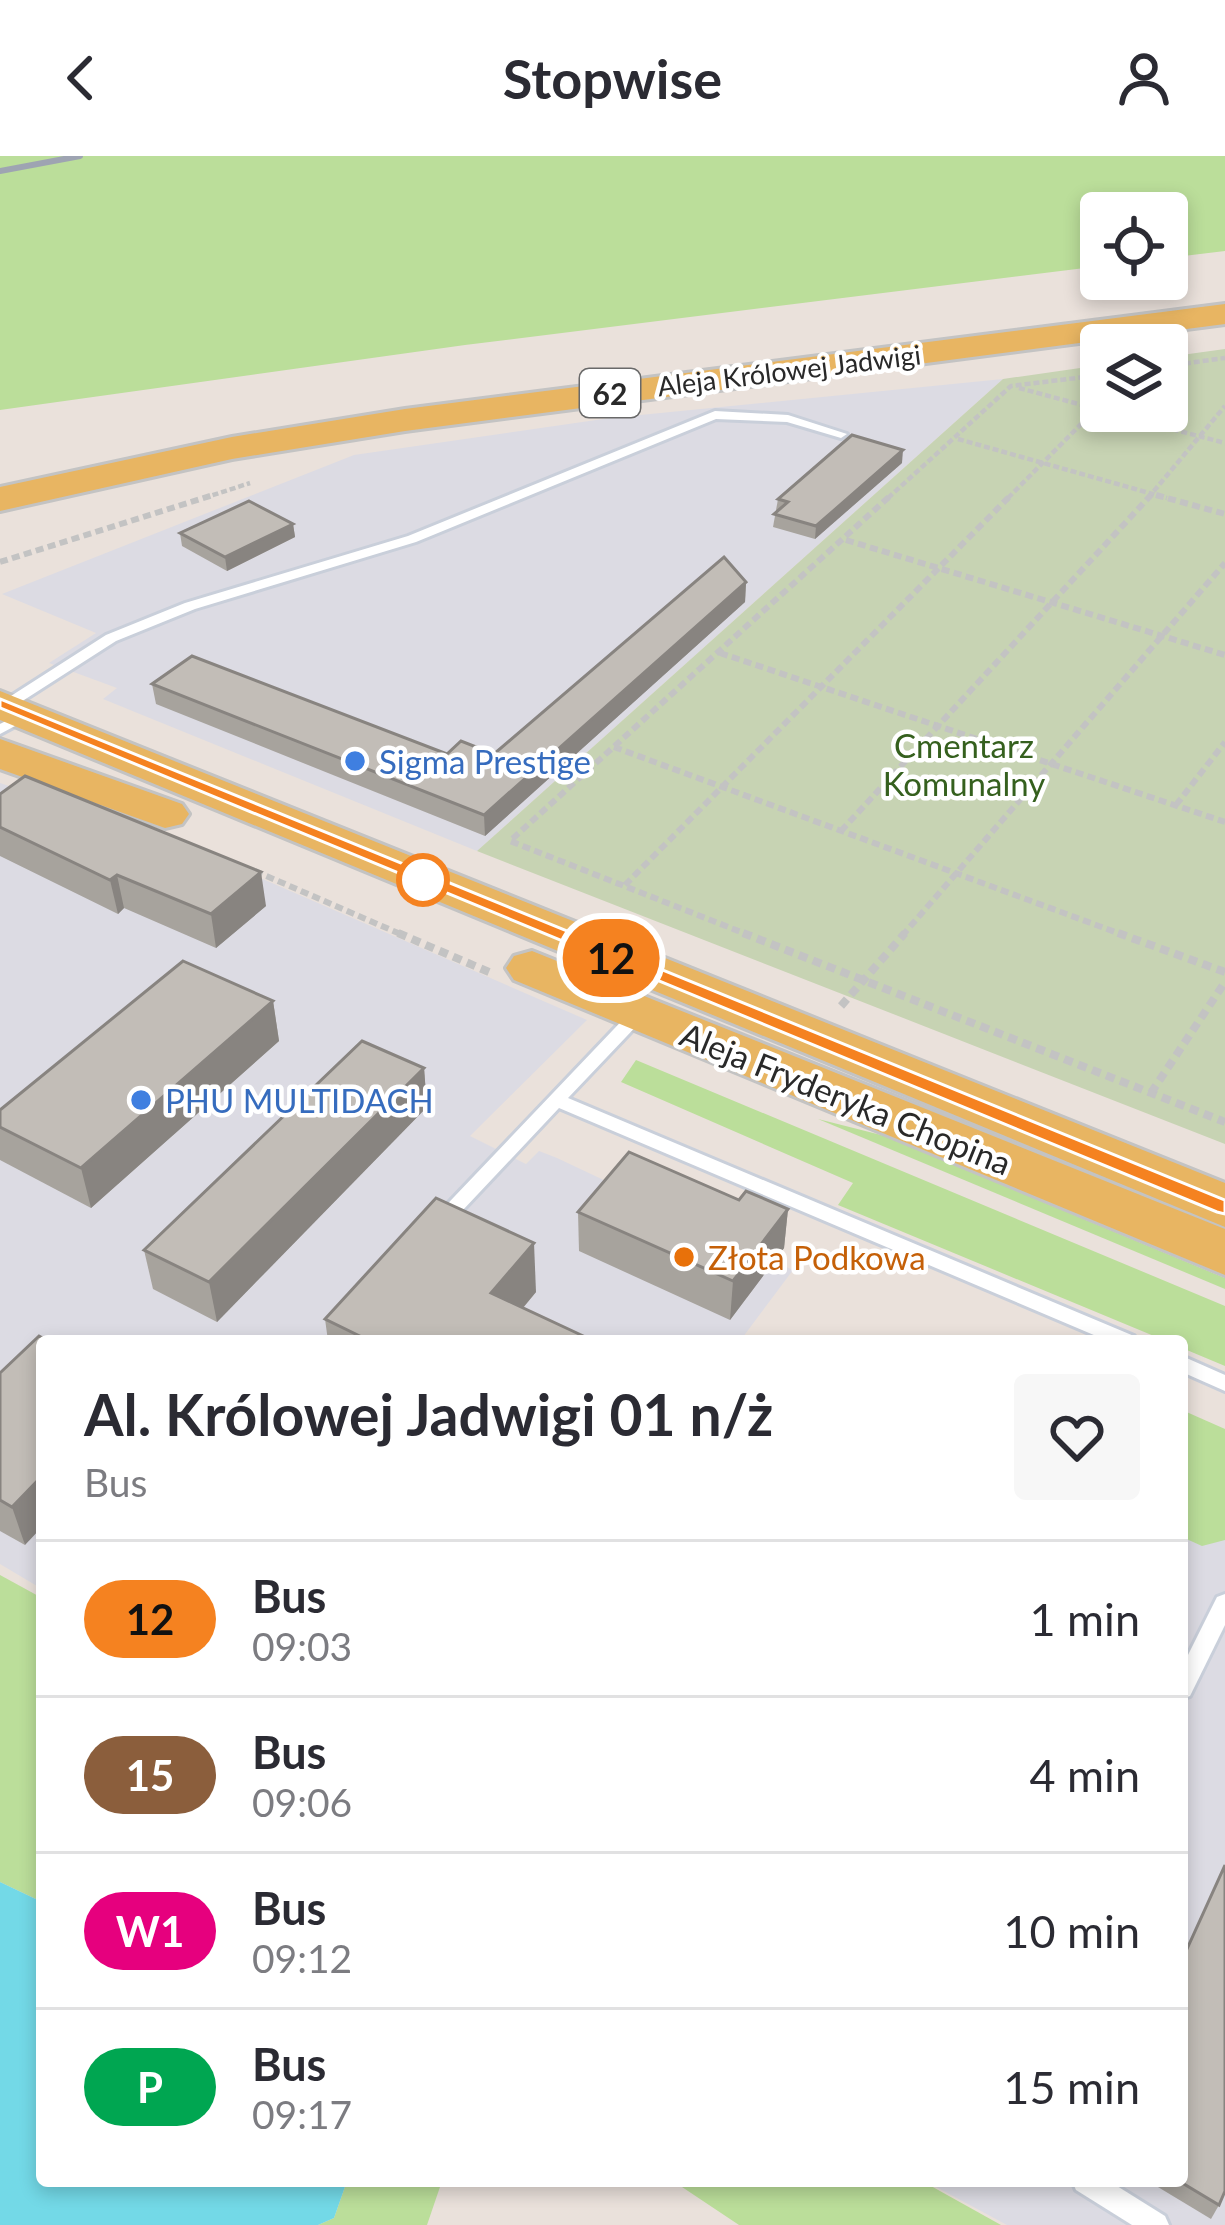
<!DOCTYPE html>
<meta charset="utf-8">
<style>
:root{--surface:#fff;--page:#f7f7f7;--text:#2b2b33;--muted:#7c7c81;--line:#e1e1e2}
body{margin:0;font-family:Lato,sans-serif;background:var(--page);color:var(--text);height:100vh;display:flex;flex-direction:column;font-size:45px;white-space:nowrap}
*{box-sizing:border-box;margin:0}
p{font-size:39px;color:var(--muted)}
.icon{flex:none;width:66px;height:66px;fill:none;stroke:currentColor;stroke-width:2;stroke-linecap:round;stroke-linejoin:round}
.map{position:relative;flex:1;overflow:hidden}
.details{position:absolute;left:36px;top:1179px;width:1152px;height:852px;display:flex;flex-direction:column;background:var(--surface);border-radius:12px;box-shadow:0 6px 18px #0003}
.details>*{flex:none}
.badge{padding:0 24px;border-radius:39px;font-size:42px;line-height:78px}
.controls{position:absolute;left:1080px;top:36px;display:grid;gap:24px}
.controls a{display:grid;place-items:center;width:108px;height:108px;border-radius:12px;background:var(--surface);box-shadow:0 6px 18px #0003;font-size:60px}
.map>.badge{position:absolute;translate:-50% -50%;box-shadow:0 0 0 6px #fff}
.round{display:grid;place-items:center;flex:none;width:126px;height:126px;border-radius:12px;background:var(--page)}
.summary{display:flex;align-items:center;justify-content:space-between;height:204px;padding:0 48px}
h1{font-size:57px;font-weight:700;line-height:90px}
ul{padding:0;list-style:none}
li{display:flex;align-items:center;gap:36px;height:156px;padding:0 48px;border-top:3px solid var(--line)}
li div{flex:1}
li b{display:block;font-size:45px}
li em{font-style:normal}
li .badge{min-width:132px;font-weight:700;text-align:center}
header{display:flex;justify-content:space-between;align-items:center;height:156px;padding:0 48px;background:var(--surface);font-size:54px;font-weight:700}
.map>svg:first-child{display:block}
</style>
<header><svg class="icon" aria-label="back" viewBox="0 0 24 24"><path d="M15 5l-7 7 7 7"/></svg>Stopwise<svg class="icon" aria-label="person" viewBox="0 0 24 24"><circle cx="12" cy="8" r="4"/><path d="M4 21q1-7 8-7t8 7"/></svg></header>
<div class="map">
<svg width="1225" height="2069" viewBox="0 0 1225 2069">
<rect width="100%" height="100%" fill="#eae1db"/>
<!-- industrial -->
<g fill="#dcdbe3">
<path d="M1003,223l-526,472 -374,-152 14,-11 -68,-25 47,-30 -94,-39 352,-139 256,-37z"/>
<path d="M0,627l187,63 400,174 -117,116 56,28 13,-13 18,7 72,34 155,56 -9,14 18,8 -53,71h-698v248l-42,-25z"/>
<path d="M1182,1286l43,19v764h-218l-82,-44h257z"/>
</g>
<!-- green -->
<g fill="#bbde9a">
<path d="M0,0h1225v95l-58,7v-45h-66v53l-636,79 -465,65z"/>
<path d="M636,904l589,246v60l-43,-18v-7h-16l-328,-136 15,-22 -232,-101z"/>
<path d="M818,963l67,17 340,142v11z"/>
<path d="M1182,1254l43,19v111l-23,6 -20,-9z"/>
<path d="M0,1419l42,23v304l-42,-20z"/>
<path d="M347,2025h95l-15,44h-109l16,-7z"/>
<path d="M673,2025h249l79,44h-262z"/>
</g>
<!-- cemetery -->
<path fill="#c7d3b3" d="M1225,193v795l-748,-293 526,-472 98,-14v46h66v-54z"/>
<!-- water -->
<path fill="#73d9e7" d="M0,1726l42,20v279h305l-13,37 -16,7h-318z"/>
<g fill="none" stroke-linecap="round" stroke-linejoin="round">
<defs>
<g id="service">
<path d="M715,255l73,4 59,19 -6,4 -54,-16 -71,-3 -300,123 -221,67 -79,32 -106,68h-10v-6l106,-68 79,-32 223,-67z"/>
<path d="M25,555l7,4 -2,3 -30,16v-10z"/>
<path d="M639,852l6,1 2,4 -2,4 -77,81 566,238 3,5h-29l-549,-233 -113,120h-12l-3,-5 3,-5 199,-209z"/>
<path d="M1182,1200l43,19v16l-43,-19z"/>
<path d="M1225,1438v31l-35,71 -8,3v-32l35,-70z"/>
<path d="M1072,2025h37l56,35 4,9h-37l-56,-35z"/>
</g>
<g id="primary">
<path d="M1225,148v20l-820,107 -173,28 -232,52v-24l232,-50 173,-28z"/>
<path d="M0,535l1225,492v44l-1225,-507z"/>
<path d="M0,583l182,65 7,10 -7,10 -17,4 -165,-59z"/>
<path d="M532,795l693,278v46l-711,-295 -8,-12 8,-12z"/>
</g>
</defs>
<!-- service casing -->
<use href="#service" stroke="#c9cfda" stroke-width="6"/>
<!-- primary casing -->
<use href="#primary" stroke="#c3c3c3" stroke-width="6"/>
<!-- path-far2 -->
<g stroke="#c3c3c3" stroke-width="4.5" stroke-dasharray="6 3" stroke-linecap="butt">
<path d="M1167,210l58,-8"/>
<path d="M1019,232l78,21"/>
<path d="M1103,255l122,32"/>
<path d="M958,283l209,59"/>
<path d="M204,342l46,-15"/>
<path d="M888,342l123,-112 90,-11"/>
<path d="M1008,342l88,-89"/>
<path d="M1148,342l77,-92"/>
</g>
<!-- path-far1 -->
<g stroke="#c3c3c3" stroke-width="6" stroke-dasharray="8 4.5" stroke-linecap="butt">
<path d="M1156,339l69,19"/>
<path d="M846,384l379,115"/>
<path d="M0,406l213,-67"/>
<path d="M720,497l505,169"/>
<path d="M614,591l512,189"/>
<path d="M1176,649l49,-63"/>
<path d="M841,675l310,-336"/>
<path d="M255,715l150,65"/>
<path d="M625,729l386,-390"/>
<path d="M751,780l-241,-95 381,-346"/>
<path d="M902,780l323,-373"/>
</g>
<!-- path -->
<g stroke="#c3c3c3" stroke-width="8" stroke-dasharray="9 6" stroke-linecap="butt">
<path d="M398,777l91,39"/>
<path d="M743,777l482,189"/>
<path d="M1118,777l107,39"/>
<path d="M841,850l64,-73"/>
<path d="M1151,937l74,-111"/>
</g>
<!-- service -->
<use href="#service" fill="#fff" fill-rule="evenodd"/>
<!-- primary -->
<use href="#primary" fill="#e8b562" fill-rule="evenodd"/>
<!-- rail -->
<path stroke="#9ea4b2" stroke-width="6" d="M0,15l80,-15"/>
</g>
<!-- wall -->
<g fill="#a7a39d">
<path d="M902,307l-87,76 -42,-12 5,-28z"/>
<path d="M293,368l2,13 -68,34 -45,-25 -2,-13z"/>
<path d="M746,426l-1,20 -260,234 -329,-132 -4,-20 295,70h47z"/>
<path d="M0,638l266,112 -50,42 -92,-40 -6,6 -118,-58z"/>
<path d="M273,845l6,40 -188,167 -91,-48v-50z"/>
<path d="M424,912l3,39 -210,215 -64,-33 -9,-39z"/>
<path d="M739,1044l49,9 -4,39 -54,72 -151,-69 -1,-39z"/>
<path d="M536,1136l-13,16 71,33h-266l-3,-22z"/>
<path d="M0,1217l25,172 -25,-14z"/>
<path d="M1148,2025h34l37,24 -8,14z"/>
</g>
<!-- shaded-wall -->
<g fill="#888480">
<path d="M903,294l-1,13 -87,76 1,-13z"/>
<path d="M293,368l2,13 -68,34 -2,-14z"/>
<path d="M746,426l-1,20 -260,234 -1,-21z"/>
<path d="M261,716l5,34 -50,42 -5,-34z"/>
<path d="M117,719l7,33 -6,6 -8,-34z"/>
<path d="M273,845l6,40 -188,167 -10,-40z"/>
<path d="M424,912l3,39 -210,215 -8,-40z"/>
<path d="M788,1053l-4,39 -54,72 3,-39z"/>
<path d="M534,1087l2,49 -41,49 -4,-48z"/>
<path d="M42,1320v51l-17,18 -13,-38z"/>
</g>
<!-- building -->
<g fill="#c2bdb7" stroke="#888480" stroke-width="3">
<path d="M852,279l51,15 -87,76 -42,-12 14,-12 -10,-3z"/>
<path d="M249,345l44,23 -68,33 -45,-24z"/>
<path d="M724,401l22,25 -262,233 -332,-131 40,-28 255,98 14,-13 33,13z"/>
<path d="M25,620l236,96 -50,42 -94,-39 -7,5 -110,-53v-33z"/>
<path d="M183,805l90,40 -192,167 -81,-41v-17z"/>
<path d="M362,885l62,27 -215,214 -65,-32z"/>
<path d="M629,996l110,48 7,-9 42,18 -55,72 -155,-69z"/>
<path d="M436,1042l98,45 -43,50 103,48h-224l-45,-22z"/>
<path d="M39,1180l9,5h-6v135l-30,31 -12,-7v-127z"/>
<path d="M1225,1709v326l-6,14 -40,-24h3v-221z"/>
</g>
<!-- line -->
<path fill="#f58220" stroke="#fff" stroke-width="3" d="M0,543l1225,501v14l-8,-2 -1217,-504z"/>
<!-- markers -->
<g fill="#3f7fe0" stroke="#fff" stroke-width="4.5">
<circle cx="355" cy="605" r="12"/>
<circle cx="141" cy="944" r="12"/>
</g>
<circle fill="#fff" stroke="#f58220" stroke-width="6" cx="423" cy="724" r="24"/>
<circle fill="#e8710a" stroke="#fff" stroke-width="4.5" cx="684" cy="1101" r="12"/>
<g text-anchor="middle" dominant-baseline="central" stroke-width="9" stroke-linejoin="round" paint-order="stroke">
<!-- far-street labels -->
<g font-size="27" fill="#292929" stroke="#fff">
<text transform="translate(789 214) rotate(-7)">Aleja Królowej Jadwigi</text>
</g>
<!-- shield labels -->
<rect fill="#fff" stroke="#696969" stroke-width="3" x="580" y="213" width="60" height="48" rx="9"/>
<g font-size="30" font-weight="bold" fill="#292929">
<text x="610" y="237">62</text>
</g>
<!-- park labels -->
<g font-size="33" fill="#35601e" stroke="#fff">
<text x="964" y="589">Cmentarz<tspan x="964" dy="38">Komunalny</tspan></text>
</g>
<!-- shop labels -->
<g font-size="33" fill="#366cbe" stroke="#fff" text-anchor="start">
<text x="379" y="605">Sigma Prestige</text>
<text x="165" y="944">PHU MULTIDACH</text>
</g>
<!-- street labels -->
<g font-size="33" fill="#292929" stroke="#fff">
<text transform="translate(846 942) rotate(22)">Aleja Fryderyka Chopina</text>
</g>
<!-- food labels -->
<g font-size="33" fill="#c56008" stroke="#fff" text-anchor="start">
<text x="708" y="1101">Złota Podkowa</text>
</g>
</g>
</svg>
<div class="controls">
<a><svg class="icon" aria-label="locate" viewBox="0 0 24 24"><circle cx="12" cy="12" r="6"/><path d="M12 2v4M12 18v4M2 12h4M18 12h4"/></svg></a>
<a><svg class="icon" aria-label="layers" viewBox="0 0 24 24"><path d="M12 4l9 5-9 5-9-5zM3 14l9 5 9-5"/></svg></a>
</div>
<b class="badge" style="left:611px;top:802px;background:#f58220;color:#111">12</b>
<section class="details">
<div class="summary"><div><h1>Al. Królowej Jadwigi 01 n/ż</h1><p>Bus</p></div><a class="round"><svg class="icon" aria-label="heart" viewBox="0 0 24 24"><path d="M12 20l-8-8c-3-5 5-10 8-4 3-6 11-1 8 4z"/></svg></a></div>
<ul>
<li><span class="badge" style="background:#f58220;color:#111">12</span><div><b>Bus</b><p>09:03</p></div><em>1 min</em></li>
<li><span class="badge" style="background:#8b5e3c;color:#fff">15</span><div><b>Bus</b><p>09:06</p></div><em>4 min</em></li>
<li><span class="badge" style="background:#e6007e;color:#fff">W1</span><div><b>Bus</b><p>09:12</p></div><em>10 min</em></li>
<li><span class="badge" style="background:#00a651;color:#fff">P</span><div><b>Bus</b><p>09:17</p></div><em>15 min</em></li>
</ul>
</section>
</div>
